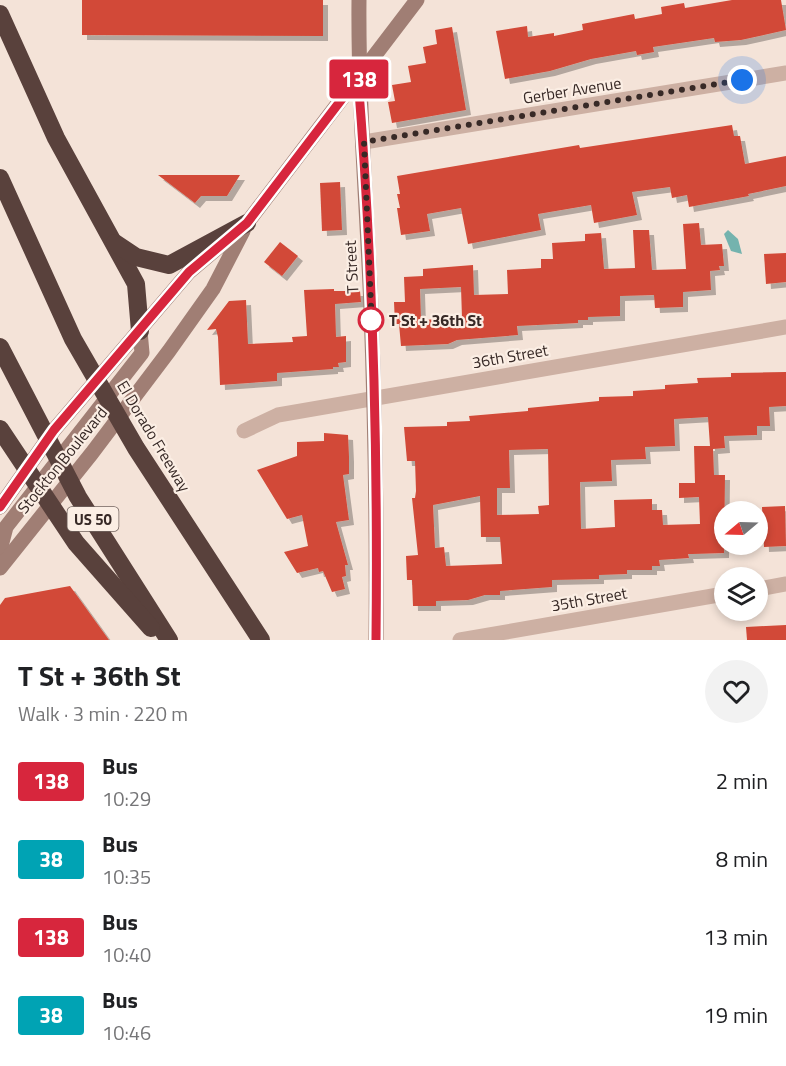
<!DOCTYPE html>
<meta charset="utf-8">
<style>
:root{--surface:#fff;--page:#f2f2f2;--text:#202124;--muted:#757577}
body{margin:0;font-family:"Titillium Web",sans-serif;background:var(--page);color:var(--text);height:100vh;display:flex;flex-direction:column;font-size:22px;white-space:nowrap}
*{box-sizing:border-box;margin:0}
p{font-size:20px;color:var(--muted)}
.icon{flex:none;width:33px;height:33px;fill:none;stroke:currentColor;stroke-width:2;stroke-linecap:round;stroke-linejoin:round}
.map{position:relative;height:640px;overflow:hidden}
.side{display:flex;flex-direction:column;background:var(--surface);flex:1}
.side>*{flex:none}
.badge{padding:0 12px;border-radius:4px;font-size:21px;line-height:39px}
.needle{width:39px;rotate:251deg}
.tools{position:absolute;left:714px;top:501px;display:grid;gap:12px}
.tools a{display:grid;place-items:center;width:54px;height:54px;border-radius:50%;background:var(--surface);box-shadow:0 3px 9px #0003;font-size:30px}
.you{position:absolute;width:30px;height:30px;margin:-15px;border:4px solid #fff;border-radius:50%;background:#1a73e8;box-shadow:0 0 0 9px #1a73e833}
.map>.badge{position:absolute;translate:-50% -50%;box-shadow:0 0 0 3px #fff}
.round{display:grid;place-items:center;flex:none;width:63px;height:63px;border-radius:32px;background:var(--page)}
.overview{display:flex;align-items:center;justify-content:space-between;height:102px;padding:0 18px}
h1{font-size:28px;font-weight:700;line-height:45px}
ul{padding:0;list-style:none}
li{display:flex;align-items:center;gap:18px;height:78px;padding:0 18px}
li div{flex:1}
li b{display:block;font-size:22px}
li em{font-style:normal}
li .badge{min-width:66px;font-weight:700;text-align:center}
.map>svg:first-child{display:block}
</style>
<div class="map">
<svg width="786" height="640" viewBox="0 0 786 640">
<defs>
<filter id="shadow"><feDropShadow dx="5" dy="5" stdDeviation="0" flood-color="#0004"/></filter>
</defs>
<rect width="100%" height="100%" fill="#f4e3d8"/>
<!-- water -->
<path fill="#74b3ae" d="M728,230l10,9 4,15 -11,-3 -7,-17z"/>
<!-- building -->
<g fill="#d24937" fill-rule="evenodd" filter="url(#shadow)">
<path d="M82,0h241v36l-241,-1z"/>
<path d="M732,0h49l5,30 -45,10 -26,2 -1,-4 -61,9 1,5 -17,3 -1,-4 -45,8 -41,12 -45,8 -9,-48 31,-5 1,11 26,-4v3l29,-6 -1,-6 52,-10 1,5 27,-5 -1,-7 23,-4 1,5z"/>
<path d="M452,27l14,83 -74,13 -4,-21 7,-1 -3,-16 19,-3 -3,-16 18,-3 -3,-16 14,-3 -2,-14z"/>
<path d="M732,125l2,11h6l5,28 41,-8v30l-38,8 1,2 -60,11 -2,-12 -15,3 -2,-11 -38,5 5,23 -43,8 -3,-18 -53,9 3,16 -73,14 -7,-36 -34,6 3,17 -29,4 -4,-27h3l-3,-14h3l-3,-18 182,-31 1,3z"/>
<path d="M158,175h82l-13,21h-26l-6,7z"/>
<path d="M340,182l2,48 -20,1 -2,-48z"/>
<path d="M699,223l2,22 21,-1 2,22h-5l1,4 -10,1 1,19 -28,2v15l-28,1 -1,-13 -34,1v20l-32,1v3h-10v3l-61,3 1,9 -61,5 -9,4 -47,2 -2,-22h-4l-1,-22h11l-1,-25 19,-1v-7l50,-4 1,30 34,-1 -1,-24 34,-2v-9h12l-1,-16 33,-2v-7l16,-1 3,36 31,-1 -2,-38h16l3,40 34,-1 -3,-45zM461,287l1,31 -41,2 -1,-31z"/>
<path d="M280,242l18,14 -16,20 -18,-14z"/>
<path d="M786,253v29l-20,2 -2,-30z"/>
<path d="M334,289v2h26l1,11 -26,2 1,33 10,-1v26l-8,1 1,4h-6v2l-56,4v8l-57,4 -2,-48 -2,-8 -9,1 22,-29 17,-1 2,44 45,-2 -1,-5 15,-1 -3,-46z"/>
<path d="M786,372v34l-17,1 1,19h-13v9l-33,1 1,12 -12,1 1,26h11l-1,78 -32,1h-4l1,4 -30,2 1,6h-8v4h-25v4l-28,1v4l-47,1v7l-52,4v4h-15l-17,5 -32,1v5h-23l-1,-26h-5l-1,-24 12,-1 -6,-57h3l1,-7 -1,-30h-8l-3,-34 43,-1v-4l23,-1 -1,-5 59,-5v-3l71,-7v-4l34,-1v-5l32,-2v-4l33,-2 -1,-5 34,-1v-4zM708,417l2,29h-16l1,37h-16v15l20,-1 1,27 -37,1 -1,-15h-10v-11l-38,1 1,27 -34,2 -1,-47 32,-1 -1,-21 35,-1 -1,-12 30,-1 -1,-27zM548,449l1,56 -11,1 1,8 -42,1v-27h13l-1,-38zM480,496l1,41h19l2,27 -56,2 -2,-19 -9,1 -2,-43z"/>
<path d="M324,433l24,2 1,22v17l-6,1 6,45 -13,2 12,43h-3l1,11 -4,1 3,12 -13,3 -9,-21 -4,1 -1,-4 -21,5 -13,-21 24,-6 -6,-31 -15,4 -30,-49 40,-14v-14l27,-1z"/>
<path d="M785,506l1,40 -22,1 -2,-40z"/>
<path d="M70,586l39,54h-109v-35l5,-7z"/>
<path d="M786,625v15h-39l-1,-13z"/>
</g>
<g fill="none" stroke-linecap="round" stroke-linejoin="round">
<!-- street -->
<g stroke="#cdb0a3" stroke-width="15">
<path d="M364,142l422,-69"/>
<path d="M244,431l34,-16 508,-88"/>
<path d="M758,589l28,-5"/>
<path d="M460,640l264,-46"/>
</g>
<!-- secondary -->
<g stroke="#a07e74" stroke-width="15">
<path d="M359,0c-1,103 8,206 12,308 4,111 6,221 5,332"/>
<path d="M0,507l54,-77 135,-158 58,-49 170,-223"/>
<path d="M0,550l6,-23 136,-174 -2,-22"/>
<path d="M0,568l92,-115 77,-102 44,-62 30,-58"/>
</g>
<!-- highway -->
<g stroke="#59413c" stroke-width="18">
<path d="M0,14l56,124 80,146 4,47"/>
<path d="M0,178l73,161 63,109 125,192"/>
<path d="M115,243l21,14 33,8 78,-42"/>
<path d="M0,347l78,150 91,143"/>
<path d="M0,429l76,114 75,85"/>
</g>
</g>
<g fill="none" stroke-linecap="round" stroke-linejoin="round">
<defs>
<path id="line" d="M0,507l54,-77 135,-158 58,-49 111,-145c15,187 20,375 18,562"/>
</defs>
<!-- line casing -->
<use href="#line" stroke="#fff" stroke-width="14"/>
<!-- line -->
<use href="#line" stroke="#d7263d" stroke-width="9"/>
<!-- walk -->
<path stroke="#372926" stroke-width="6" stroke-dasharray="0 10.8" d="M371,320l1,9 -8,-187 378,-62"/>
</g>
<!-- markers -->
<circle fill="#fff" stroke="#d7263d" stroke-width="3" cx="371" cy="320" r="12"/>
<g text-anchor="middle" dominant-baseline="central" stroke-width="4.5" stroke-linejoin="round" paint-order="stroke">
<!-- shield labels -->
<rect fill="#fbeee4" stroke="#72645f" stroke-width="1.5" x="67.5" y="507" width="51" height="24" rx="4.5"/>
<g font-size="15" font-weight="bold" fill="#372926">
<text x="93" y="519">US 50</text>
</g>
<!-- street labels -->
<g font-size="16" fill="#372926" stroke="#fbeee4">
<text transform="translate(572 90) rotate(-9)">Gerber Avenue</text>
<text transform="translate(351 267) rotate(-93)">T Street</text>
<text transform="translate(510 356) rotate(-10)">36th Street</text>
<text transform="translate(154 436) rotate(59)">El Dorado Freeway</text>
<text transform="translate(62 460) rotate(-51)">Stockton Boulevard</text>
<text transform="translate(589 599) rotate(-10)">35th Street</text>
</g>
<!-- stop labels -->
<g font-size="16" font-weight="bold" fill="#372926" stroke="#fbeee4" text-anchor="start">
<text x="389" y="320">T St + 36th St</text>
</g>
</g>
</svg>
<div class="tools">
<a><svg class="needle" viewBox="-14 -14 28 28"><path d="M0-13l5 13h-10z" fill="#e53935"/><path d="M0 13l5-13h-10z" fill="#757577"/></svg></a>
<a><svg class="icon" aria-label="layers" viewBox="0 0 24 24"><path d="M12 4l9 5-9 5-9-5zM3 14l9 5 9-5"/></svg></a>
</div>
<div class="you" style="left:742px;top:80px"></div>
<b class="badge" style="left:359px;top:79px;background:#d7263d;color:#fff">138</b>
</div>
<section class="side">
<div class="overview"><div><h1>T St + 36th St</h1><p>Walk · 3 min · 220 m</p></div><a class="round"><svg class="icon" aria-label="heart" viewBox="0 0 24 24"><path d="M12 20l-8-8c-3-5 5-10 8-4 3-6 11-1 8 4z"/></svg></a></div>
<ul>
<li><span class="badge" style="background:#d7263d;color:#fff">138</span><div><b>Bus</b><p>10:29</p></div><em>2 min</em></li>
<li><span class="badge" style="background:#00a3b4;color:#fff">38</span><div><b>Bus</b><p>10:35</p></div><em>8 min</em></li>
<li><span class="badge" style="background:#d7263d;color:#fff">138</span><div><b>Bus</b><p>10:40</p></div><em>13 min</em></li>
<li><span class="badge" style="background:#00a3b4;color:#fff">38</span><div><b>Bus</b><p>10:46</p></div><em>19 min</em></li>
</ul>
</section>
